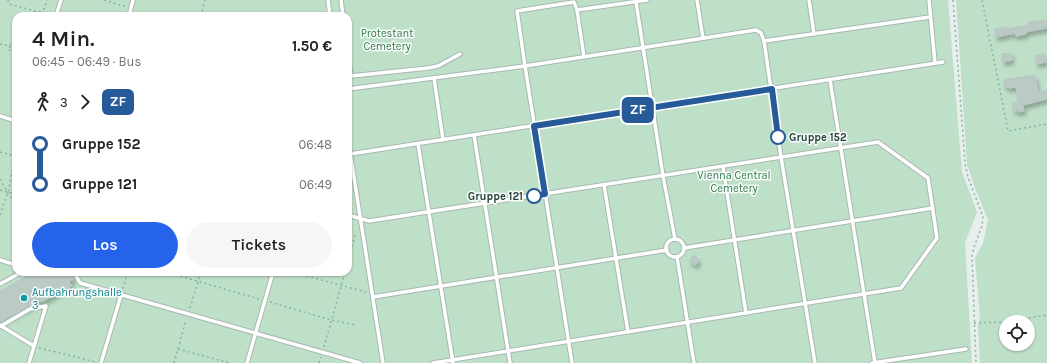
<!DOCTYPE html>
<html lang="de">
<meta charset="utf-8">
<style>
:root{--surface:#fff;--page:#f6f6f6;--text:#202124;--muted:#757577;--accent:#2563eb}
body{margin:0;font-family:Karla,sans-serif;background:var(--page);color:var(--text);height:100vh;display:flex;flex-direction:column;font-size:15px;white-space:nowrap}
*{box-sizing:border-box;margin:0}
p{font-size:13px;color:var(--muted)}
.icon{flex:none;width:22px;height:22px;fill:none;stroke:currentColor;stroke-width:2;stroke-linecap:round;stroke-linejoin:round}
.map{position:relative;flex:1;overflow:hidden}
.details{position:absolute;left:12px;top:12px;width:340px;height:264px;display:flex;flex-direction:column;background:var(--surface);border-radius:12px;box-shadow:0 1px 3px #0004}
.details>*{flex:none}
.badge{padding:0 8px;border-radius:6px;font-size:14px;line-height:26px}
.fabs{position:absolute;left:999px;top:315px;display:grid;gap:8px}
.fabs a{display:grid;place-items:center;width:36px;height:36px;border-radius:50%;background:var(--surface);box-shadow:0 1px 3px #0004;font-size:20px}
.map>.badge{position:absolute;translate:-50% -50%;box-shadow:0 0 0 2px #fff}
.legs{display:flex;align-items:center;gap:6px;height:44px;padding:0 20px;font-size:13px}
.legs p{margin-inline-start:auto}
.head{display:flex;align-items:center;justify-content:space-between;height:68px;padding:0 20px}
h1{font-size:22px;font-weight:600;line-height:30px}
.primary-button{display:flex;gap:8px;margin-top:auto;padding:8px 20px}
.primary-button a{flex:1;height:46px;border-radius:24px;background:var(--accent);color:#fff;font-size:16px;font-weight:600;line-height:46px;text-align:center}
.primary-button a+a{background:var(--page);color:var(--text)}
ul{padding:0 20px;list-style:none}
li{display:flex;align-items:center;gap:14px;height:40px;font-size:15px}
li i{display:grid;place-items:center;width:6px;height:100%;margin:0 5px;background:currentColor}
li i::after{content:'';width:10px;height:10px;margin:-5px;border:3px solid;border-radius:50%;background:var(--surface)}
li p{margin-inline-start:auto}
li:first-child i{background:linear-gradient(#0000 50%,currentColor 0)}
li:last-child i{background:linear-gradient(currentColor 50%,#0000 0)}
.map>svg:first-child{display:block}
</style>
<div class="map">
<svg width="1047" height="363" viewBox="0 0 1047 363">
<defs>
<filter id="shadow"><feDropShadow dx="2" dy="4" stdDeviation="2" flood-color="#0004"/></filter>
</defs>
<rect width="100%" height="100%" fill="#e6efeb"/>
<!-- green -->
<g fill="#bfe0c8" fill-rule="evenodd">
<path d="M0,0h948l14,172 15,40 -12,31 7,120h-972zM16,16h332v256h-332z"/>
<path d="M956,0h91v363h-67l-2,-38 2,-7 -5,-60 8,-15 5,-23 -13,-32 -8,-24zM1006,322h22v22h-22z"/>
</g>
<!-- building -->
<g fill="#bbcac4" stroke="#b8c9c2" filter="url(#shadow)">
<path d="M1047,20v8l-21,4v2l-10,2 -1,-3 -19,4 -1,-8 11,-2v2l23,-4 -1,-3z"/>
<path d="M1011,53l1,7 -9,2 -1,-8z"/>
<path d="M1042,54h3l1,8 -9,2 -2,-8z"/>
<path d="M1035,75l3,17 9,-2v9l-24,6 1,6 -6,1v-2l-4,1 -2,-8 7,-1 -3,-15 -7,1 -1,-1h-3l-1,-7z"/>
<path d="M694,255l5,5 -3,5 -7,-4z"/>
<path d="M35,272h36l3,7 -5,2 3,5 -31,16 -1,-1 -40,21v-31z"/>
</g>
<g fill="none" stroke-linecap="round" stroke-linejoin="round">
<defs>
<g id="service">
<path d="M328,0l2,16"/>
<path d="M341,0l2,16"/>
<path d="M697,0l6,38"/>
<path d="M809,0l5,34"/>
<path d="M929,0l6,63"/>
<path d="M636,2l27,174 12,63"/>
<path d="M56,16l5,-16"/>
<path d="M129,16l4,-16"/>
<path d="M764,41l166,-24"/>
<path d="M348,55l3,21 77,-8 10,-2 22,-12"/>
<path d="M584,57l-7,-47 70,-10"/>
<path d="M434,78l9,62"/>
<path d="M830,80l45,283"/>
<path d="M348,89l177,-23 231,-36 5,3 3,8 17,116 34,206"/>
<path d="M0,116l16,5"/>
<path d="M474,135l36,228"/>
<path d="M348,139l35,224"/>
<path d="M418,144l35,219"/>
<path d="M350,154l593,-92"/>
<path d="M723,167l23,146"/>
<path d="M604,185l24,147"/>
<path d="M348,215l21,6 509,-79 50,36 9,60 -36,50 -468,75"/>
<circle cx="675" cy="248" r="9"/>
<path d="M684,248l249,-40"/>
<path d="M677,257l17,106"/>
<path d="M0,260l16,5"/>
<path d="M74,272l6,11 280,80"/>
<path d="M0,284l22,-12"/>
<path d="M373,297l294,-47"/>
<path d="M0,325l1,1 29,-17 16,-3 -17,57"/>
<path d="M1,326l33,20"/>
<path d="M101,363l20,-68"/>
<path d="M247,363l26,-91"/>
<path d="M572,363l-47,-297 -8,-55 57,-9 3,8"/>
<path d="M872,363l94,-14"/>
</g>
</defs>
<!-- service casing -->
<use href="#service" stroke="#a8b8b2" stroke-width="5.5"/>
<!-- path -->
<g stroke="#86b3a5" stroke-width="1.5" stroke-dasharray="2 3" stroke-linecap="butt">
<path d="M8,0l1,4 30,8 5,-3 3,-9"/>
<path d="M104,0l23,7"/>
<path d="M953,0l12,163 3,14 15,40 -1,9 -8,21 -2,9 4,107"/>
<path d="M982,0l26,131 39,-7"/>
<path d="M201,16l4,-16"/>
<path d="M0,44l10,2 1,-4 5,2"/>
<path d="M10,46l-2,4 8,2"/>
<path d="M0,152l15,4"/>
<path d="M0,179l16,28"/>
<path d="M0,190l16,4"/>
<path d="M0,215l8,-23 8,-39"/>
<path d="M348,261l8,-29"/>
<path d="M166,272l93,27"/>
<path d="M292,272l74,20"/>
<path d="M123,289l5,-17"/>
<path d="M49,301l2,-2 24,-14"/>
<path d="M270,302l61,18 24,5"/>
<path d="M190,308l11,-36"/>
<path d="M974,323l30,-1 43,-7"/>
<path d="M324,347l21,-75"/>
<path d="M39,348l57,14"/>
<path d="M178,349l52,14"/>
<path d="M174,363l12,-43"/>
<path d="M319,363l2,-6"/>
</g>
<!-- service -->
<use href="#service" stroke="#fff" stroke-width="3.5"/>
</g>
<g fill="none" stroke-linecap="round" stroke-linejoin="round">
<defs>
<path id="line-1" d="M534,196l11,-2 -11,-68 238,-37 6,48"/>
</defs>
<!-- line-1 casing -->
<use href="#line-1" stroke="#fff" stroke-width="9"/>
<!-- line-1 -->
<use href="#line-1" stroke="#265a98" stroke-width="6"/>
</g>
<!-- markers -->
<g fill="#fff" stroke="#265a98" stroke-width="2">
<circle cx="778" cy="137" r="7"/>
<circle cx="534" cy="196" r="7"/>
</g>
<circle fill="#0f9aa8" stroke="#f7fbf9" stroke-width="1.5" cx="24" cy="298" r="4"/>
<g text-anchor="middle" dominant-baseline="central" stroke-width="3" stroke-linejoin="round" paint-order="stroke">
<!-- park labels -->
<g font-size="11" fill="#2d7a4b" stroke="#f7fbf9">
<text x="387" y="33">Protestant<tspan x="387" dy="13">Cemetery</tspan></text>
<text x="734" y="175">Vienna Central<tspan x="734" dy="13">Cemetery</tspan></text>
</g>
<!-- stop labels -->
<g font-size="11" font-weight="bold" fill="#24423a" stroke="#f7fbf9" text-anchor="start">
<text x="789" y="137">Gruppe 152</text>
<text x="523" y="196" text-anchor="end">Gruppe 121</text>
</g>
<!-- culture labels -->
<g font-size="11" fill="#0d838f" stroke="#f7fbf9" text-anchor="start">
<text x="32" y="292">Aufbahrungshalle<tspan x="32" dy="13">3</tspan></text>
</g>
</g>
</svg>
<div class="fabs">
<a><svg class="icon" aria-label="locate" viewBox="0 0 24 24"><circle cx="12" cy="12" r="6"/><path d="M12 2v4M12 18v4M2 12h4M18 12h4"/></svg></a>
</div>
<b class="badge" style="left:638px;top:110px;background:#265a98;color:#fff">ZF</b>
<section class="details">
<div class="head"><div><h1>4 Min.</h1><p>06:45 – 06:49 · Bus</p></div><b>1.50 €</b></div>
<div class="legs"><svg class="icon" aria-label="walk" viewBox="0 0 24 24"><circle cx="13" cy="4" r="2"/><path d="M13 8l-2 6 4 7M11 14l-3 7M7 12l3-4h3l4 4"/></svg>3<svg class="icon" aria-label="forward" viewBox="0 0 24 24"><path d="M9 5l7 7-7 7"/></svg><b class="badge" style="background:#265a98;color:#fff">ZF</b></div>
<ul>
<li><i style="color:#265a98"></i><b>Gruppe 152</b><p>06:48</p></li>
<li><i style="color:#265a98"></i><b>Gruppe 121</b><p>06:49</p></li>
</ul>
<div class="primary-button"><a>Los</a><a>Tickets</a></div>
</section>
</div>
